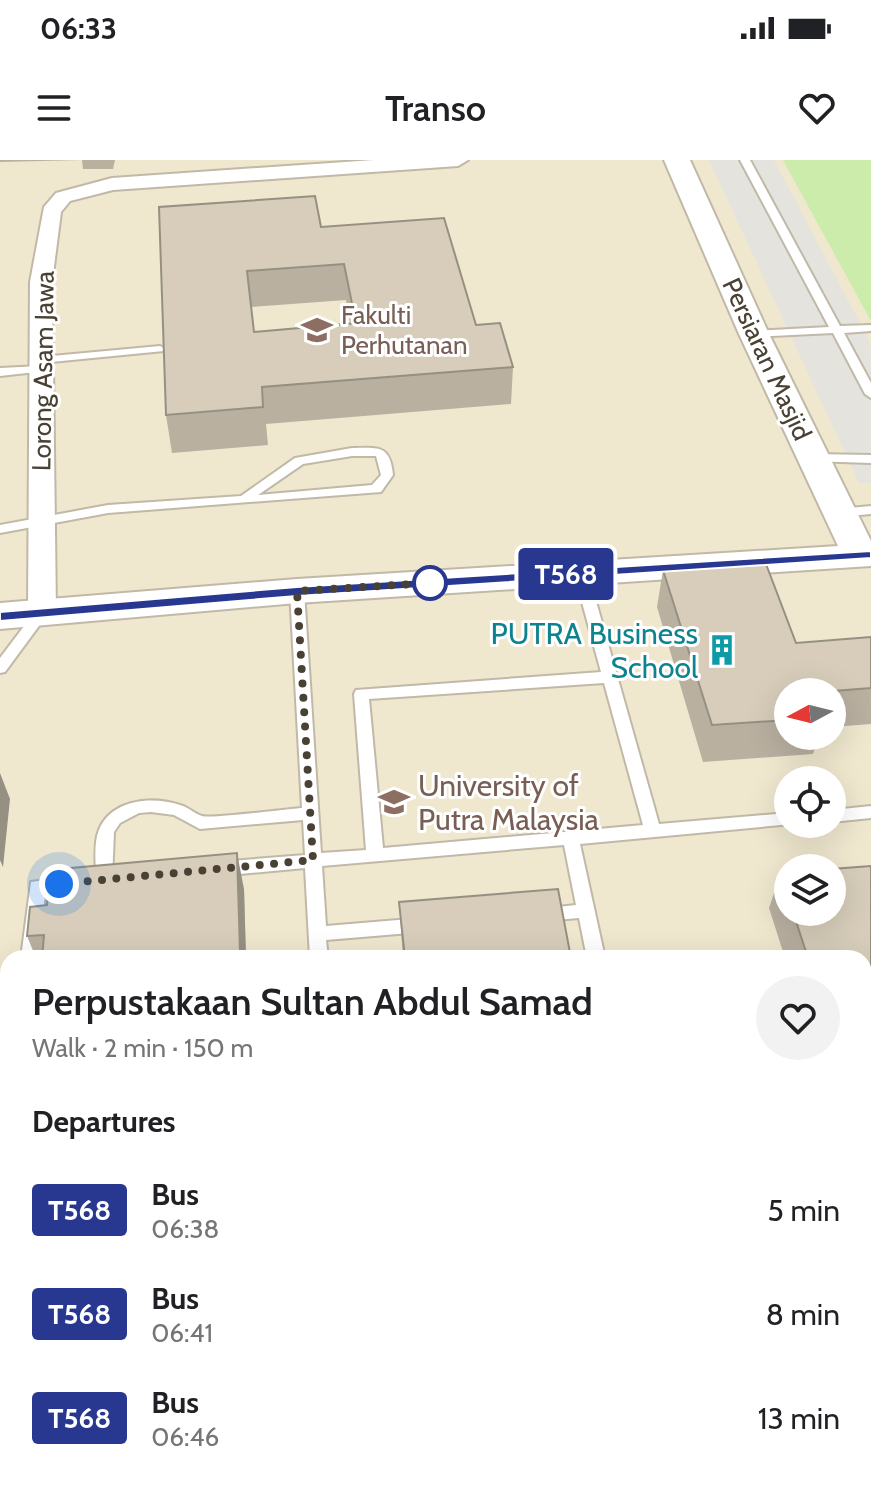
<!DOCTYPE html>
<meta charset="utf-8">
<style>
:root{--surface:#fff;--page:#f2f2f2;--text:#202124;--muted:#757577}
body{margin:0;font-family:Cabin,sans-serif;background:var(--page);color:var(--text);height:100vh;display:flex;flex-direction:column;font-size:30px;white-space:nowrap}
*{box-sizing:border-box;margin:0}
p{font-size:26px;color:var(--muted)}
.icon{flex:none;width:44px;height:44px;fill:none;stroke:currentColor;stroke-width:2;stroke-linecap:round;stroke-linejoin:round}
.map{position:relative;flex:1;overflow:hidden}
.panel{position:absolute;left:0px;top:790px;width:872px;height:538px;display:flex;flex-direction:column;background:var(--surface);border-radius:24px 24px 0 0;box-shadow:0 8px 32px #0002}
.panel>*{flex:none}
.badge{padding:0 16px;border-radius:6px;font-size:28px;line-height:52px}
.needle{width:52px;rotate:263deg}
.buttons{position:absolute;left:774px;top:518px;display:grid;gap:16px}
.buttons a{display:grid;place-items:center;width:72px;height:72px;border-radius:50%;background:var(--surface);box-shadow:0 8px 32px #0002;font-size:40px}
.you{position:absolute;width:40px;height:40px;margin:-20px;border:6px solid #fff;border-radius:50%;background:#1a73e8;box-shadow:0 0 0 12px #1a73e833}
.map>.badge{position:absolute;translate:-50% -50%;box-shadow:0 0 0 4px #fff}
h2{padding:0 32px;font-size:30px;line-height:72px}
.round{display:grid;place-items:center;flex:none;width:84px;height:84px;border-radius:42px;background:var(--page)}
.headline{display:flex;align-items:center;justify-content:space-between;height:136px;padding:0 32px}
h1{font-size:38px;font-weight:600;line-height:60px}
ul{padding:0;list-style:none}
li{display:flex;align-items:center;gap:24px;height:104px;padding:0 32px}
li div{flex:1}
li b{display:block;font-size:30px}
li em{font-style:normal}
li .badge{min-width:88px;font-weight:700;text-align:center}
.status{display:flex;justify-content:space-between;align-items:center;height:56px;padding:0 40px;background:var(--surface);direction:ltr}
.status svg{height:22px;fill:currentColor}
header{display:flex;justify-content:space-between;align-items:center;height:104px;padding:0 32px;background:var(--surface);font-size:36px;font-weight:600}
.map>svg:first-child{display:block}
</style>
<div class="status"><b>06:33</b><svg viewBox="0 0 49 12"><path d="M0 12V9h3v3zM5 12V6h3v6zM10 12V3h3v9zM15 12V0h3v12zM26 1h20v11H26zM47 4h2v5h-2z"/></svg></div>
<header><svg class="icon" aria-label="menu" viewBox="0 0 24 24"><path d="M4 6h16M4 12h16M4 18h16"/></svg>Transo<svg class="icon" aria-label="heart" viewBox="0 0 24 24"><path d="M12 20l-8-8c-3-5 5-10 8-4 3-6 11-1 8 4z"/></svg></header>
<div class="map">
<svg width="871" height="1327" viewBox="0 0 871 1327">
<rect width="100%" height="100%" fill="#f4f1e6"/>
<!-- education -->
<path fill="#efe7ce" fill-rule="evenodd" d="M0,0h871v1327h-871zM788,532h44v44h-44zM788,620h44v44h-44zM788,708h44v44h-44zM8,798h856v522h-856z"/>
<!-- green -->
<path fill="#ccecab" d="M783,0h88v161z"/>
<!-- parking -->
<path fill="#e5e3de" d="M709,0h65l97,184v139h-12z"/>
<g fill="none" stroke-linecap="round" stroke-linejoin="round">
<defs>
<g id="service">
<path d="M740,0h10l90,166 31,-1v6l-27,2 27,50v15l-6,-4 -32,-61 -79,4 -6,-3 6,-3 75,-4z"/>
<path d="M160,186l6,3 -2,2 -123,12 -6,-3 6,-3z"/>
<path d="M41,206l4,1v4l-45,5v-8z"/>
<path d="M352,288c26,0 38,-4 41,27l-12,17 -273,21 -108,20v-8l108,-20 133,-9 54,-38zM352,296h24l5,19 -9,10 -114,10 45,-31z"/>
<path d="M813,294l58,1v8l-62,-2v-6z"/>
<path d="M871,346v8l-33,3 -7,-4 7,-4z"/>
<path d="M581,409l7,4 71,251 129,-11v11h4l-212,20 25,114h-18l-8,-40 -35,3 -6,-2 -2,-5 2,-5 38,-4 -12,-60 -242,21 4,60 96,-8 6,2 2,5 -2,5 -6,2 -96,8 2,18h-18l-5,-90 -87,8 -6,-2 -2,-5 2,-5 6,-2 87,-7 -2,-35 -103,9 -26,-14 -23,-3 -12,1 -19,10 -6,9 -2,48 -2,5h-12l-2,-5c0,-14 -2,-30 1,-44 9,-36 53,-41 83,-31 8,2 15,9 22,11 10,3 84,-7 100,-8l-12,-217 2,-3h10l2,3 17,262 45,-3 -12,-156 2,-4 245,-18 -27,-99zM604,523l39,142 -260,23 -14,-149z"/>
<path d="M42,447l7,5 -2,3 -42,57 -5,1v-15l37,-49z"/>
<path d="M871,646v12l-39,4v-12z"/>
<path d="M67,717l6,2 2,5 -2,5 -28,4 -6,65h-18l10,-76z"/>
<path d="M8,967v18l-8,1v-18z"/>
<path d="M339,1320h22l1,7h-22z"/>
</g>
<path id="minor" d="M374,0h94l-10,6 -345,24 -43,11 -9,11 -9,70 4,330 -4,7 -10,2 -10,-2 -4,-7 2,-330 14,-75 12,-14 56,-15z"/>
<path id="tertiary" d="M664,0h26l79,174 102,207v25l-574,37 -297,26v-26l297,-24 541,-33 -99,-212z"/>
</defs>
<!-- service casing -->
<use href="#service" stroke="#c1b9a8" stroke-width="4"/>
<!-- minor casing -->
<use href="#minor" stroke="#c1b9a8" stroke-width="4"/>
<!-- tertiary casing -->
<use href="#tertiary" stroke="#c1b9a8" stroke-width="4"/>
<!-- service -->
<use href="#service" fill="#fff" fill-rule="evenodd"/>
<!-- minor -->
<use href="#minor" fill="#fff" fill-rule="evenodd"/>
<!-- tertiary -->
<use href="#tertiary" fill="#fff" fill-rule="evenodd"/>
</g>
<!-- wall -->
<g fill="#b9b0a0" fill-rule="evenodd">
<path d="M0,0h115l-2,9h-30l-1,-9 -82,2z"/>
<path d="M159,47l162,20 155,98 37,42 -2,37 -245,20 2,21 -96,8 -6,-38zM346,140l4,24 -96,8 -3,-25z"/>
<path d="M663,410l133,73 75,-6v87l-39,3v-35h-44v44h31l-6,18 -110,8 -46,-155z"/>
<path d="M871,706v384l-7,-24v-268h-79l-16,-50 12,-35 7,-1v40h44z"/>
<path d="M244,729l2,69h-210l-9,-22z"/>
<path d="M399,742l172,56h-168z"/>
<path d="M8,998v74l-8,1v-74z"/>
<path d="M8,1251v69h23l-31,4v-72z"/>
<path d="M409,1320h130l-2,7h-128z"/>
</g>
<!-- shaded-wall -->
<g fill="#969082">
<path d="M0,613l10,26 -7,68 -3,-7z"/>
<path d="M237,693l7,36 2,69h-5l-1,-6z"/>
</g>
<!-- building -->
<g fill="#d7cdba" stroke="#969082" stroke-width="2" fill-rule="evenodd">
<path d="M315,36l6,31 123,-9 32,107 24,-2 13,44 -251,20 1,20 -97,8 -7,-208zM344,104l12,59 -102,9 -7,-61z"/>
<path d="M766,404l30,79 75,-6v51l-50,4h-33v28l-76,5 -49,-155z"/>
<path d="M237,693l3,99 -60,6h-138l2,-23 -17,1 3,-29 17,-2 2,-35z"/>
<path d="M871,706v298l-7,-20v-186h-56l-15,-46h39v-43z"/>
<path d="M788,712v23l-7,-22z"/>
<path d="M558,729l13,69h-166l-6,-56z"/>
<path d="M8,998v44h-8v-43z"/>
<path d="M8,1251v49l-8,1v-49z"/>
<path d="M409,1320h110l-68,7h-42z"/>
</g>
<!-- line -->
<path fill="#283890" stroke="#fff" stroke-width="2" d="M871,391v7l-574,38 -297,25v-9l297,-25z"/>
<g fill="none" stroke-linecap="round" stroke-linejoin="round">
<!-- walk -->
<path stroke="#484134" stroke-width="8" stroke-dasharray="0 14.4" d="M59,724l254,-24 -16,-269 133,-8"/>
</g>
<!-- icons -->
<defs>
<symbol id="university-bare" viewBox="-9 -9 18 18"><path d="M0-5L7-2L0 1L-7-2ZM-4 1L0 2.5L4 1V4Q0 6-4 4Z" fill="#8d6e63" stroke="#fff" stroke-width="2.5" paint-order="stroke"/></symbol>
<symbol id="building-bare" viewBox="-9 -9 18 18"><path d="M-4-6H4V6H1V3H-1V6H-4ZM-2.5-4.3h1.7v1.8h-1.7ZM.8-4.3h1.7v1.8H.8ZM-2.5-1h1.7V.8h-1.7ZM.8-1h1.7V.8H.8Z" fill="#0f9aa8" stroke="#fff" stroke-width="2.5" paint-order="stroke"/></symbol>
</defs>
<g fill-rule="evenodd">
<use href="#university-bare" x="295" y="148" width="44" height="44"/>
<use href="#building-bare" x="700" y="468" width="44" height="44"/>
<use href="#university-bare" x="372" y="620" width="44" height="44"/>
</g>
<!-- markers -->
<circle fill="#fff" stroke="#283890" stroke-width="4" cx="430" cy="423" r="16"/>
<g text-anchor="middle" dominant-baseline="central" stroke-width="6" stroke-linejoin="round" paint-order="stroke">
<!-- far-education labels -->
<g font-size="26" fill="#785e54" stroke="#fff" text-anchor="start">
<text x="341" y="155">Fakulti<tspan x="341" dy="30">Perhutanan</tspan></text>
</g>
<!-- far-street labels -->
<g font-size="26" fill="#484134" stroke="#fff">
<text transform="translate(767 199) rotate(65)">Persiaran Masjid</text>
<text transform="translate(43 211) rotate(-89)">Lorong Asam Jawa</text>
</g>
<!-- culture labels -->
<g font-size="30" fill="#0d838f" stroke="#fff" text-anchor="end">
<text x="698" y="473">PUTRA Business<tspan x="698" dy="34">School</tspan></text>
</g>
<!-- education labels -->
<g font-size="30" fill="#785e54" stroke="#fff" text-anchor="start">
<text x="418" y="625">University of<tspan x="418" dy="34">Putra Malaysia</tspan></text>
</g>
</g>
</svg>
<div class="buttons">
<a><svg class="needle" viewBox="-14 -14 28 28"><path d="M0-13l5 13h-10z" fill="#e53935"/><path d="M0 13l5-13h-10z" fill="#757577"/></svg></a>
<a><svg class="icon" aria-label="locate" viewBox="0 0 24 24"><circle cx="12" cy="12" r="6"/><path d="M12 2v4M12 18v4M2 12h4M18 12h4"/></svg></a>
<a><svg class="icon" aria-label="layers" viewBox="0 0 24 24"><path d="M12 4l9 5-9 5-9-5zM3 14l9 5 9-5"/></svg></a>
</div>
<div class="you" style="left:59px;top:724px"></div>
<b class="badge" style="left:566px;top:414px;background:#283890;color:#fff">T568</b>
<section class="panel">
<div class="headline"><div><h1>Perpustakaan Sultan Abdul Samad</h1><p>Walk · 2 min · 150 m</p></div><a class="round"><svg class="icon" aria-label="heart" viewBox="0 0 24 24"><path d="M12 20l-8-8c-3-5 5-10 8-4 3-6 11-1 8 4z"/></svg></a></div>
<h2>Departures</h2>
<ul>
<li><span class="badge" style="background:#283890;color:#fff">T568</span><div><b>Bus</b><p>06:38</p></div><em>5 min</em></li>
<li><span class="badge" style="background:#283890;color:#fff">T568</span><div><b>Bus</b><p>06:41</p></div><em>8 min</em></li>
<li><span class="badge" style="background:#283890;color:#fff">T568</span><div><b>Bus</b><p>06:46</p></div><em>13 min</em></li>
</ul>
</section>
</div>
